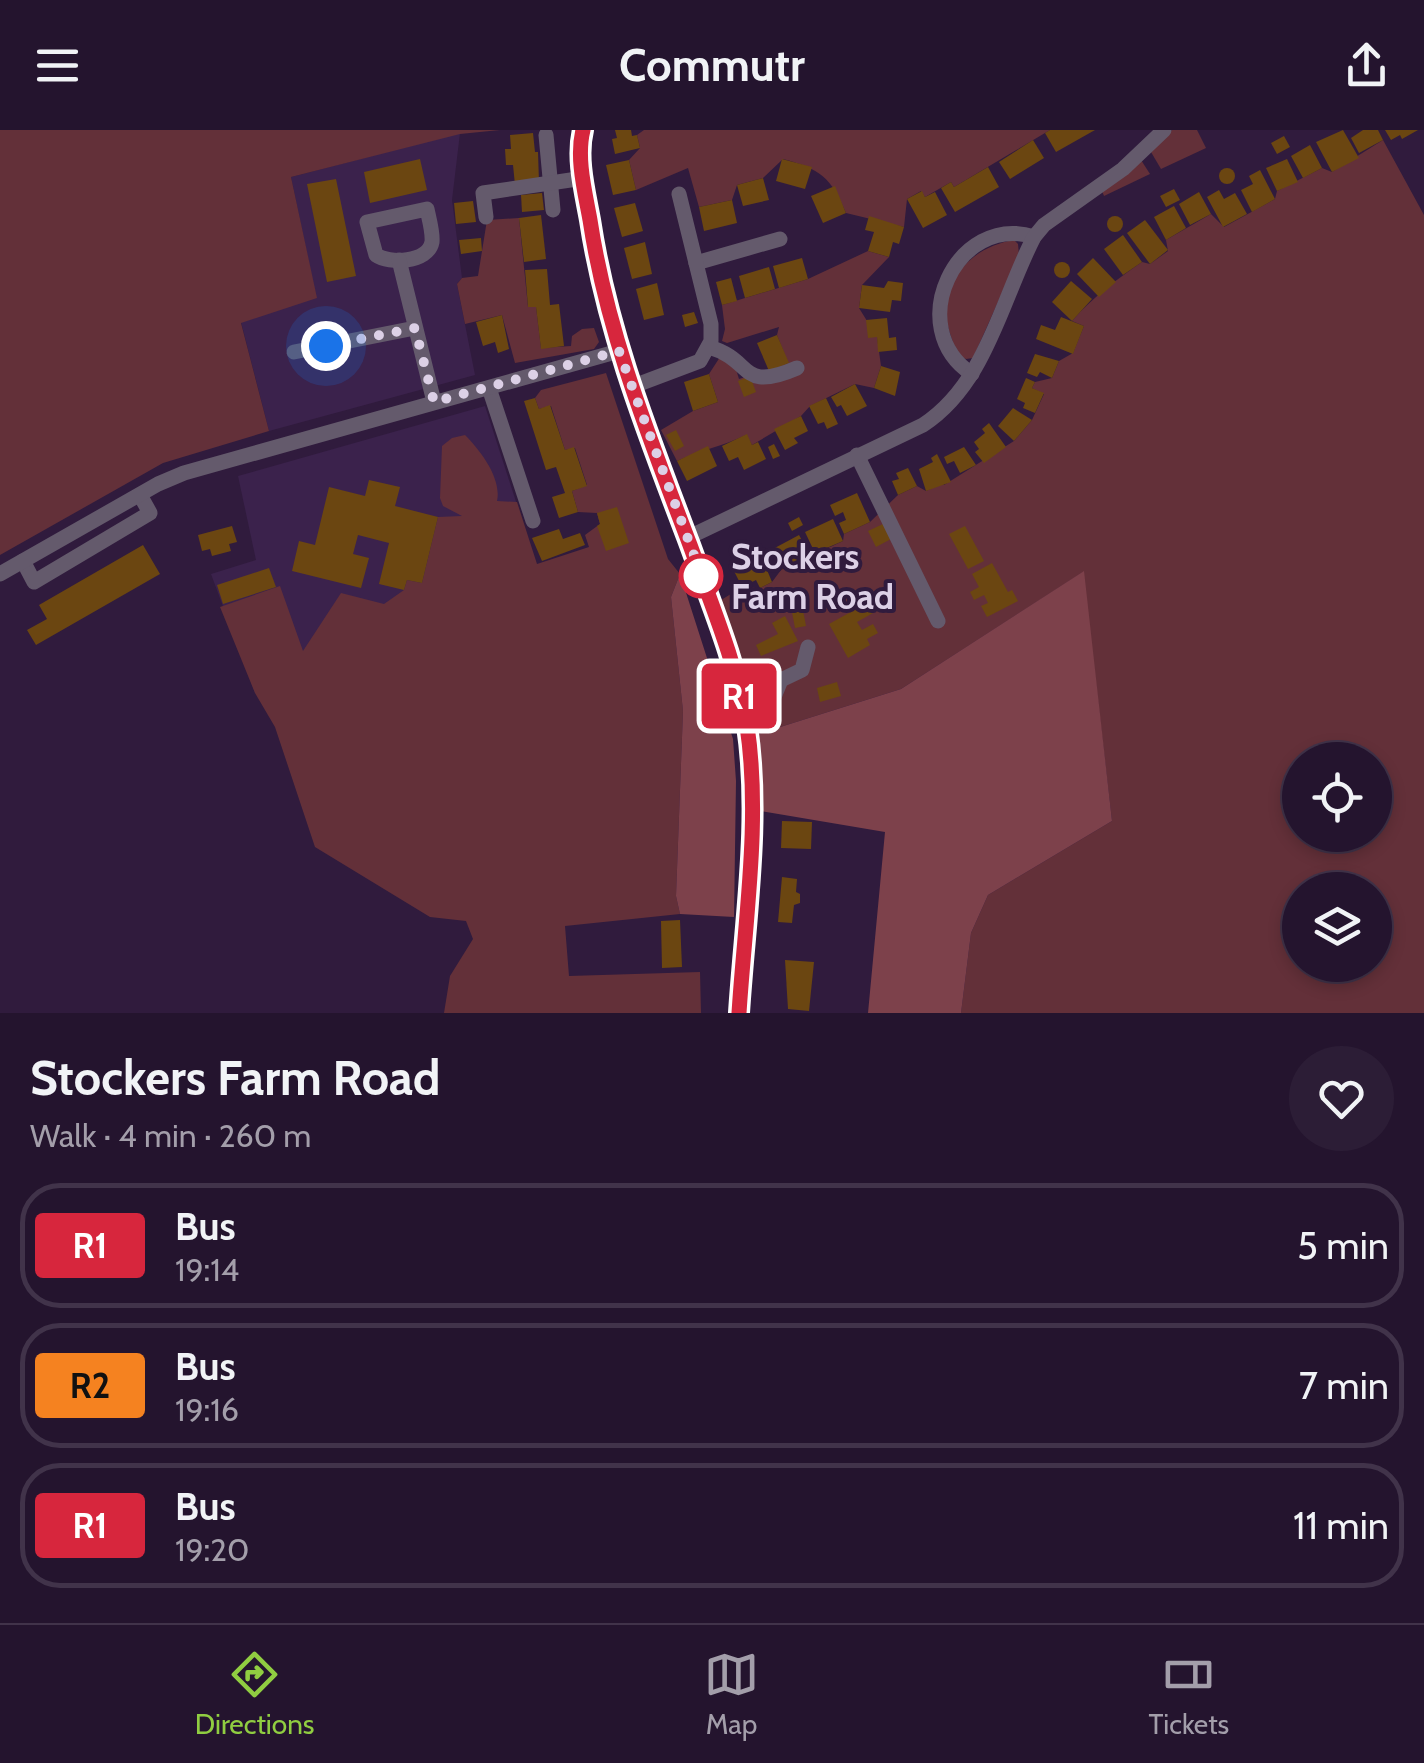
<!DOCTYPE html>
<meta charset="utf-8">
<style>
:root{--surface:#24142e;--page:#2c1d36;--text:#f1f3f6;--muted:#a39eaa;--line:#41334a;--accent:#90cd41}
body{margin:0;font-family:Cabin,sans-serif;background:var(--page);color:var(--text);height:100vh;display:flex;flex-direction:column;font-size:38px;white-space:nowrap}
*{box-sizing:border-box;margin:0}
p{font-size:32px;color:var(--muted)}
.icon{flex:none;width:55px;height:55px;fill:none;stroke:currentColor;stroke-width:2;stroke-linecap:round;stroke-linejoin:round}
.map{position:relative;height:883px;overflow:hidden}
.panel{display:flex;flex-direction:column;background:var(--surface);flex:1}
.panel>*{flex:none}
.badge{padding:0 20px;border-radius:8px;font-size:35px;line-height:65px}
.buttons{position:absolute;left:1282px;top:612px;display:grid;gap:20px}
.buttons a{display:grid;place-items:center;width:110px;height:110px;border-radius:50%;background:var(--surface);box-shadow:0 5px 15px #0003,0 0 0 2px var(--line);font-size:50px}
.you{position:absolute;width:50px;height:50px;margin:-25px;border:8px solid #fff;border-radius:50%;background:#1a73e8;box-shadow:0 0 0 15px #1a73e833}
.map>.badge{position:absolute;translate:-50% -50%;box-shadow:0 0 0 5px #fff}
.round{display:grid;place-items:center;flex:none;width:105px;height:105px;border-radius:52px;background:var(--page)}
.summary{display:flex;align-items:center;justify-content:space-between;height:170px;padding:0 30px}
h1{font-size:48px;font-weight:700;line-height:75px}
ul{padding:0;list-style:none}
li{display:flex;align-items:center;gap:30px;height:125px;margin:0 20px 15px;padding:0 10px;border:5px solid var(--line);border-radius:40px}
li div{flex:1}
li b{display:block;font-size:38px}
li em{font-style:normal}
li .badge{min-width:110px;font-weight:700;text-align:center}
header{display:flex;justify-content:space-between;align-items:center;height:130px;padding:0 30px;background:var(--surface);font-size:45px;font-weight:700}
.tabs{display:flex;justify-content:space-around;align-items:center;height:140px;border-top:2px solid var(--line);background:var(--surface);font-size:28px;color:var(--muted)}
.tabs a{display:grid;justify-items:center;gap:5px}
.tabs .current{color:var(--accent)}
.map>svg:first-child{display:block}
</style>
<header><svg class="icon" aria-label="menu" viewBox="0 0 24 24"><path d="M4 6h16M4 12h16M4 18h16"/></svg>Commutr<svg class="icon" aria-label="share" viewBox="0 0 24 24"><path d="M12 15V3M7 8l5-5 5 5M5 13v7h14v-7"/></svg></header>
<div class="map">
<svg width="1424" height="883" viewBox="0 0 1424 883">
<rect width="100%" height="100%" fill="#301b3d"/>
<!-- built -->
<g fill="#3b224c">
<path d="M460,3l-8,67 10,78 -5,6 18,91 -206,56 -28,-109 75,-25 -25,-120z"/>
<path d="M485,276l82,253 -312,34 -44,-119 45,-14 -18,-84z"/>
</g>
<!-- green -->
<g fill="#633039" fill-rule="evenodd">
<path d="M0,0h500l-40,4 -169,43 26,121 -76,25 28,108 -106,32 -163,92z"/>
<path d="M644,0h406l-96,57 -3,-5 -26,15 -4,-6 -14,8 -3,28 -58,-14c-15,-36 -26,-44 -63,-54l-20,19 -26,7 -5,15 -33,7 -11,-39 -52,22 -7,-30 11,-12 -3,-13z"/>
<path d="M1172,0h25l9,18 -45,21 -10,-17z"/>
<path d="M1383,10l41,75v798h-463l10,-80 17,-38 124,-74 -29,-249 -182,117 -143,45 -40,-132 24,-15 18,1 12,-6 9,-12 62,-29 1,-7 26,-12 28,-27 19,-9 9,5 16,-8 2,2 70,-44 18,-21 12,-26 -12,-6 3,-6 17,-4 7,-17 14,-8 11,-27 -12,-5c20,-23 45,-42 70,-59l8,2 18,-13 -2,-11 45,-26 13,13 51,-28 2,-8 45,-23 10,4zM1300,630h75v75h-75zM1300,760h75v75h-75z"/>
<path d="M1141,30l9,14 -46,22 -2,-5z"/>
<path d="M519,88l9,89h8l5,41 30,-2 1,-10 10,-7 12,-1 5,14 -5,7 -79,14 -13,-48 -37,9 -8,-40 5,-6 16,-2 9,-56z"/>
<path d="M1014,110l4,4 1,11 -46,103 -7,1 -9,-5c-4,-13 -10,-26 -11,-39 -2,-40 30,-69 68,-75z"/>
<path d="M868,121l21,6 -27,28 -3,23 18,29 4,29 -7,22 -19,-4 -45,22 -9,10 -49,29 -6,-10c-23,11 -45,15 -69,26l-16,-31 32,-19 25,-9 -9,-28 11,-17 14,6 5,16 49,-16 -11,-28 2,-8 -52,16 -5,-2 3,-12 -3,-24 86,-26z"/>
<path d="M606,243l62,186 12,15 -9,23 12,114 -7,185 4,18 -115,12 4,50 131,-4 1,41h-257l6,-37 23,-37 -7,-18 -36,-4 -115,-70 -40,-120 -20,-34 -35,-86 60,-21 23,65 38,-58 43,11 20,-14 3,-10 15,3 16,-66 24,-1 -19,-10 -3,-8 2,-52 10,-8 13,-3c16,16 37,44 32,66l20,1 20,62 52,-17 -4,-12 15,-11 -3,-11 -19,-1 -6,-21 15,-6 -12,-37 -10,2 -14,-44 -12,3 -4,-11 6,-8z"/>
</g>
<!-- forest -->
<g fill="#7d414b">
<path d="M1084,441l28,250 -124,74 -17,38 -10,80h-93l17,-181 -124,-21 -3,-77 143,-45z"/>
<path d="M680,444l53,165 3,42 -2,136 -54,-3 -4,-18 7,-185 -12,-114z"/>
</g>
<!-- building -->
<g fill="#6b4611">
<path d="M615,0h16l1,6 5,-1 3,13 -25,6 -3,-15 5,-1z"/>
<path d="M1050,0h45l-39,22 -11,-19z"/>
<path d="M1343,0l16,28 -27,14 -16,-30z"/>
<path d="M1363,0h15l5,10 -24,13 -8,-15z"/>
<path d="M1385,0h33l-16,9 -2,-4 -9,5z"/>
<path d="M533,3l2,19h3l1,30 -24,3 -2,-20h-7l-1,-16h6l-1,-14z"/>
<path d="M1284,6l6,11 -13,7 -6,-11z"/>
<path d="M1033,10l11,18 -34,21 -11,-17z"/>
<path d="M1310,15l12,23 -19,10 -12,-22z"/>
<path d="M420,29l7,31 -57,13 -6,-31z"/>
<path d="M782,29l30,8 -7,22 -29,-8z"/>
<path d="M1287,29l11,23 -21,9 -11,-23z"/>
<path d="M629,30l7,30 -23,5 -7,-30z"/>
<path d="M988,37l11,20 -44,25 -14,-24 10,-6 3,5z"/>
<circle cx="1227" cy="46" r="8"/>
<path d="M1260,40l15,29 -23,13 -11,-22 12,-6 -4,-8z"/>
<path d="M763,48l6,22 -26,6 -6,-21z"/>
<path d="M336,49l20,97 -29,6 -20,-98z"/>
<path d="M835,56l11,27 -23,10 -12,-27z"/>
<path d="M1174,59l6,11 -14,7 -6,-11z"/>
<path d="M1219,60l5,9 11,-6 12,21 -24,13 -16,-30z"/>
<path d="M922,61l3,6 10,-5 12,23 -24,13 -16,-29z"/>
<path d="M1199,62l12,22 -21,11 -11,-21z"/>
<path d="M542,63l2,17 -22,2 -1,-17z"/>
<path d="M732,70l5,23 -33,8 -5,-24z"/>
<path d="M473,71l3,21 -20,2 -2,-21z"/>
<path d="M635,73l8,28 -21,6 -8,-29z"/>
<path d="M1174,76l12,22 -20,12 -12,-23z"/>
<path d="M541,85l5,44 -22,3 -5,-44z"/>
<path d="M869,86l35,11 -5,17 -6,-2 -4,15 -21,-6 6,-19 -9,-2z"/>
<circle cx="1115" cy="94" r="8"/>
<path d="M1145,90l23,30 -18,14 -23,-31z"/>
<path d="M1123,105l19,27 -19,13 -19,-26z"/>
<path d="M481,108l1,13 -21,3 -2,-14z"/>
<path d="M645,112l7,32 -20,5 -8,-31z"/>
<path d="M802,128l6,21 -29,9 -6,-22z"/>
<path d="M1093,128l23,24 -17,15 -22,-23z"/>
<circle cx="1062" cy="140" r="8"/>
<path d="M769,137l6,22 -30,9 -6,-22z"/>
<path d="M547,139l3,36 9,-1 5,42 -23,3 -5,-42h-8l-3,-37z"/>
<path d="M731,148l6,23 -15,4 -6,-23z"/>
<path d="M888,151l15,2 -2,18 -9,-1 -2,12 -31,-4 3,-23 22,3z"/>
<path d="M1071,151l21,18 -20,22 -20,-19z"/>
<path d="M657,153l7,32 -20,5 -8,-31z"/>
<path d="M694,182l4,11 -13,4 -3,-12z"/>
<path d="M502,185l7,34 -11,4 -3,-11 -12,4 -7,-24z"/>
<path d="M1061,187l23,9 -11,28 -37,-15 5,-14 14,5z"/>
<path d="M887,188l2,20 7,-1 1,13 -19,2 -1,-15 -9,1 -2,-18z"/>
<path d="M777,205l12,28 -20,8 -12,-28z"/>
<path d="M1035,224l24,7 -7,17 -12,-6 -3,5 -10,-4z"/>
<path d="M881,236l19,6 -5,24 -21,-8z"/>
<path d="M709,244l9,28 -25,9 -9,-29z"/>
<path d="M750,246l6,16 -12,5 -6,-16z"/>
<path d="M1026,248l9,4 -3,6 12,5 -9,20 -12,-5 2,-5 -8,-4z"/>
<path d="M855,254l12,22 -20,10 -6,-11 -4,2 -6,-10z"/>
<path d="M535,268l4,11 11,-4 15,45 9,-3 13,39 -15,5 6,21 -19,6 -7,-21 13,-4 -9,-26 -10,3 -22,-69z"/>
<path d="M826,268l12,26 -11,5 -3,-7 -6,2 -9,-18z"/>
<path d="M1013,278l19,12 -18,21 -16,-15z"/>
<path d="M801,286l7,15 -14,7 4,5 -13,7 -11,-21z"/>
<path d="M989,293l17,24 -22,16 -9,-11 4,-3 -5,-7 11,-9 -3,-4z"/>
<path d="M676,300l8,16 -9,5 -9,-16z"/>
<path d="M747,304l5,11 6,-3 8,17 -22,11 -6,-13 -9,4 -7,-15z"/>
<path d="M774,314l6,12 -7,3 -5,-12z"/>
<path d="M708,316l9,20 -30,15 -10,-20z"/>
<path d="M964,317l12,18 -16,8 -6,-12 -7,3 -3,-7z"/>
<path d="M937,324l14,28 -25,9 -7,-22 14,-7 -2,-4z"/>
<path d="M908,338l9,18 -19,9 -6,-14 7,-2 -3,-6z"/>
<path d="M369,350l31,7 -5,19 43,11 -16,66 -15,-3 -3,10 -25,-6 10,-41 -31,-8 -5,19 16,4 -8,30 -69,-17 7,-30 16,4 14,-58 36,9z"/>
<path d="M857,363l13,29 -26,12 -5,-11 7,-3 -3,-8 -8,4 -5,-11z"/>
<path d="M617,377l12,36 -23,8 -9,-25 3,-2 -3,-11z"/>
<path d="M799,387l4,8 -11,6 -4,-8z"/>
<path d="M833,389l10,22 -28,12 -10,-21z"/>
<path d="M883,394l8,15 -15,8 -8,-16z"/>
<path d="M232,396l5,16 -8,2 2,7 -19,5 -2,-7 -8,2 -4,-16z"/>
<path d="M965,396l19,35 -16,8 -19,-35z"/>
<path d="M559,399l4,10 17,-6 5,12 -43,16 -10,-23z"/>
<path d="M799,405l11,20 -29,15 -10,-20z"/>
<path d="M143,415l17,29 -124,71 -9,-15 20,-11 -8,-14z"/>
<path d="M760,423l12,29 -12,6 -4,-8 -14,7 -10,-20z"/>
<path d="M992,433l16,29 4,-2 6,11 -31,16 -6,-11 7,-3 -4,-8 -10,5 -4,-8 9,-5 -7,-13z"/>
<path d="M269,438l7,19 -53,17 -6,-19z"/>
<path d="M867,473l6,10 -16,9 5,8 11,-6 5,9 -11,6 3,6 -22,13 -19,-34z"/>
<path d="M802,475l4,21 -11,2 -4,-21z"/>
<path d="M785,486l13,25 -37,15 -5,-11 22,-11 -6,-11z"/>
<path d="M837,552l4,14 -21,6 -3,-14z"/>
<path d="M782,691l30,1 -1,27 -30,-1z"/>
<path d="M782,747l15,2 -1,13 4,2v9l-6,2 -2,18 -14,-1z"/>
<path d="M680,790l2,47 -20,1 -1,-47z"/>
<path d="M785,830l29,2 -5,49 -21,-2z"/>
</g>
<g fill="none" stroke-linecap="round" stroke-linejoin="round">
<!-- minor -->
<g stroke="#645a6c" stroke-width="15">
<path d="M583,0c-6,28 2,62 7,90 17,116 62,223 102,332 21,56 45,115 55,174 15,93 -2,194 -8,287"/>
<path d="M546,5l7,75"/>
<path d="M427,79c2,10 6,23 5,33 -4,21 -43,22 -56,13l-9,-33z"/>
<path d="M486,87l-3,-24 101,-15"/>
<path d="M399,130l35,142"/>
<path d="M696,133l84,-24"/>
<path d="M709,217c45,13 30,46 88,21"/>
<path d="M294,222l121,-24"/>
<path d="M972,244c-70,-46 -15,-162 62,-137"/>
<path d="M631,257l69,-26 11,-20v-17l-32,-130"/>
<path d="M489,258l44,133"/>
<path d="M857,325l81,166"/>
<path d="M687,408l236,-113c63,-41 78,-124 111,-188l10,-12 79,-56 41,-39"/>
<path d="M23,431l11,21 116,-69 -10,-18"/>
<path d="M0,444l158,-90 26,-11 435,-122"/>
<path d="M747,596l19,-10 15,-36 21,-10 6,-23"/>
</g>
</g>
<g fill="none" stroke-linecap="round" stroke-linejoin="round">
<defs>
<path id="line" d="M583,0c-7,28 2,62 7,90 17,113 60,219 100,325 21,58 47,120 57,181 14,93 -2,193 -8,287"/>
</defs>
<!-- line casing -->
<use href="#line" stroke="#fff" stroke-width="22"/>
<!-- line -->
<use href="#line" stroke="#d7263d" stroke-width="15"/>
<!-- walk -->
<path stroke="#dcd0e6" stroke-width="10" stroke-dasharray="0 18" d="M326,216l89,-18 19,74 185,-51 87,237 -5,-12"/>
</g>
<!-- markers -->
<circle fill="#fff" stroke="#d7263d" stroke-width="5" cx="701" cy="446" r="20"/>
<g text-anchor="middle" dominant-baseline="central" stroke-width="8" stroke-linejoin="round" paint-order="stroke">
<!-- stop labels -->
<g font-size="35" font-weight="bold" fill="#dcd0e6" stroke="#301b3d" text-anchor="start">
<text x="731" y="426">Stockers<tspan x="731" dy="40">Farm Road</tspan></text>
</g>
</g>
</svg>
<div class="buttons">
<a><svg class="icon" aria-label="locate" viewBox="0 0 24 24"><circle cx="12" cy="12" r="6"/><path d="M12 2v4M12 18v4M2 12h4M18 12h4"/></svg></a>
<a><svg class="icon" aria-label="layers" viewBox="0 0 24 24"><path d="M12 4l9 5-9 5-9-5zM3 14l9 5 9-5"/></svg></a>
</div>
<div class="you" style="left:326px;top:216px"></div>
<b class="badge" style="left:739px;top:566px;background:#d7263d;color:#fff">R1</b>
</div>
<section class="panel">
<div class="summary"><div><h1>Stockers Farm Road</h1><p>Walk · 4 min · 260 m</p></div><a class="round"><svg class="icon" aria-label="heart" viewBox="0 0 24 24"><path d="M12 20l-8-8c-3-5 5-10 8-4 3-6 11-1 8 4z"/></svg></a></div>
<ul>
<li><span class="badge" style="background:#d7263d;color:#fff">R1</span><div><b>Bus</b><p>19:14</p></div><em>5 min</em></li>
<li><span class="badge" style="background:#f58220;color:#111">R2</span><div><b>Bus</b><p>19:16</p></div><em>7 min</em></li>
<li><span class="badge" style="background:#d7263d;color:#fff">R1</span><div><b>Bus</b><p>19:20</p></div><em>11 min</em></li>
</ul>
</section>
<nav class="tabs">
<a class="current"><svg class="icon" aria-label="directions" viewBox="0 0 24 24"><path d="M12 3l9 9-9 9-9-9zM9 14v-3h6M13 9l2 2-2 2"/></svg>Directions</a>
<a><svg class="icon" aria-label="map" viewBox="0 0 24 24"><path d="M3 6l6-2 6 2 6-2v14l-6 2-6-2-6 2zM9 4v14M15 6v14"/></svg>Map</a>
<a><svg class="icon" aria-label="tickets" viewBox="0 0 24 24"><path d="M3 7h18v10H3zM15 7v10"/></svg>Tickets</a>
</nav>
